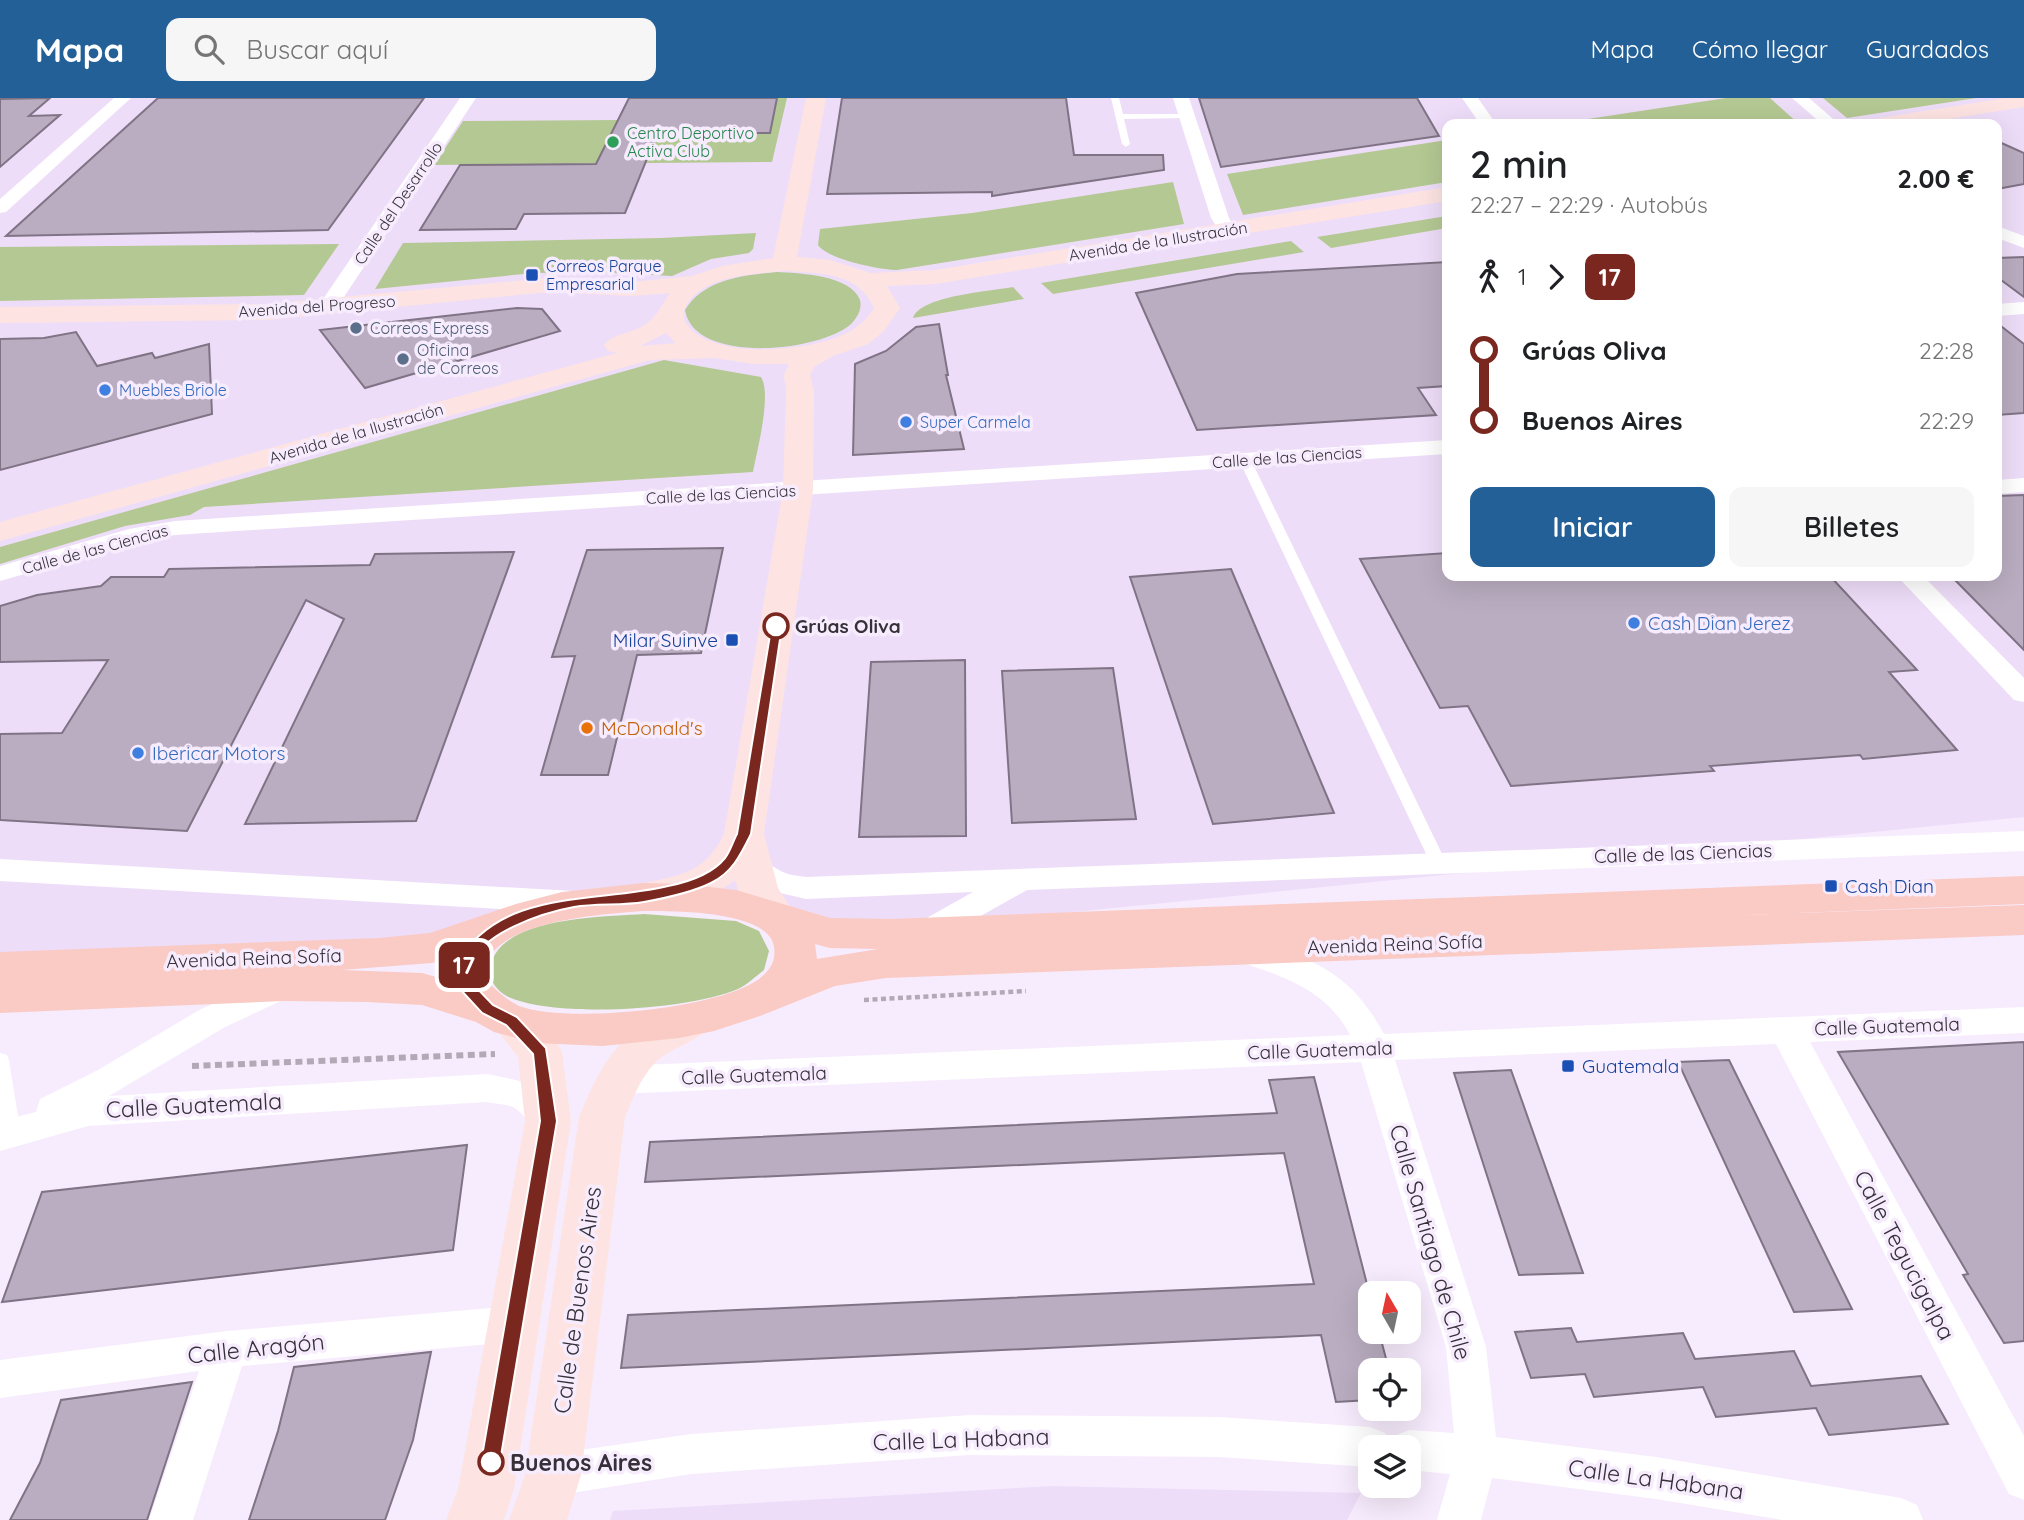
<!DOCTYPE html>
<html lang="es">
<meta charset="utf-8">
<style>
:root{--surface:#fff;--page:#f6f6f6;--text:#202124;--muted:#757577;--accent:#236097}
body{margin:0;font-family:Quicksand,sans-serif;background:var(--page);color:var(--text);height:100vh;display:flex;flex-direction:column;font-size:26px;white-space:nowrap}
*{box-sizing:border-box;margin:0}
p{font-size:23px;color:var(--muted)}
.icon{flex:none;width:38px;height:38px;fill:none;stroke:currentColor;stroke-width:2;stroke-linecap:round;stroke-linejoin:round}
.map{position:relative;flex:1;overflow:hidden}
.drawer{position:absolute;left:1442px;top:21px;width:560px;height:462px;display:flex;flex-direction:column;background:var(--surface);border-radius:14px;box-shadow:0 7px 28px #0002}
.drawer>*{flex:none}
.badge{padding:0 14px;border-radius:10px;font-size:24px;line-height:46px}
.needle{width:46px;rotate:351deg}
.fabs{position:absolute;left:1358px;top:1183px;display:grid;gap:14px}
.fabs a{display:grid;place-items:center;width:63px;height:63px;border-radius:14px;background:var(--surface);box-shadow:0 7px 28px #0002;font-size:35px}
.map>.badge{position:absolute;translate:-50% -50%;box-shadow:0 0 0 4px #fff}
.legs{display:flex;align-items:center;gap:10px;height:77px;padding:0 28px;font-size:23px}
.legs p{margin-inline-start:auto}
.head{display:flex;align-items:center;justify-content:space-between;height:119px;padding:0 28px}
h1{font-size:38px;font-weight:600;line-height:52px}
.action{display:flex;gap:14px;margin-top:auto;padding:14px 28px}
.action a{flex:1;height:80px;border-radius:14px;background:var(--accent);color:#fff;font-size:28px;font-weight:600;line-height:80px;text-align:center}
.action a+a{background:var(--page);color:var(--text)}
ul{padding:0 28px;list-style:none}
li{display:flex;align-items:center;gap:24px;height:70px;font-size:26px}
li i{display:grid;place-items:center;width:10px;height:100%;margin:0 9px;background:currentColor}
li i::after{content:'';width:18px;height:18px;margin:-9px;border:5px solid;border-radius:50%;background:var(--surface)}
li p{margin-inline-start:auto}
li:first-child i{background:linear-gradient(#0000 50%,currentColor 0)}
li:last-child i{background:linear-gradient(currentColor 50%,#0000 0)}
header{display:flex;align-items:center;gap:42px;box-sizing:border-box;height:98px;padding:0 35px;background:var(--accent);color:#fff}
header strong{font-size:33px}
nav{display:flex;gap:38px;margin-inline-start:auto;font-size:24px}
.search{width:490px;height:63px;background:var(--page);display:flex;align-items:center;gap:18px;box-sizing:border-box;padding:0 24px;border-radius:14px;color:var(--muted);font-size:26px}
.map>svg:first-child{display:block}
</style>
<header>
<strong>Mapa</strong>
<div class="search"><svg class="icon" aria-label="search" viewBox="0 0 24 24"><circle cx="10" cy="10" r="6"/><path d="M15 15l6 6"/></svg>Buscar aquí</div>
<nav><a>Mapa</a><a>Cómo llegar</a><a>Guardados</a></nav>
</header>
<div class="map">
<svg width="2024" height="1422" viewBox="0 0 2024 1422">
<rect width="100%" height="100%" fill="#f7ecfd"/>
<!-- built -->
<g fill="#eeddf8" fill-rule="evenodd">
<path d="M0,0h2024v719l-1131,113 -251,-35 -211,49 -431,20zM1447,26h550v452h-550z"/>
<path d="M1052,1388l309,7 -14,27h-737l3,-9z"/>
</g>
<!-- green -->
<g fill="#b4c893">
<path d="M629,0h158l-15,64 -338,3 29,-44 156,-1z"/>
<path d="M1726,0h44l29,26h-244z"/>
<path d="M1823,0h153l-129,20z"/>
<path d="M1447,42v42l-204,33 -16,-41z"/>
<path d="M1173,84l11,42 -287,46c-17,0 -70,-11 -79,-25l2,-16 152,-16z"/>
<path d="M1447,118v12l-116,20 -14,-11z"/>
<path d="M756,135l-3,16 -4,4 -38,6 -39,17 -75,-4 -63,1 -159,16 28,-46 258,-5z"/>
<path d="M1291,143l13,11 -251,42 -12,-11z"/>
<path d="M339,146l-35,51 -304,6v-54z"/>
<path d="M777,174c22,1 74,3 83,28 2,9 -2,17 -9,24 -31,28 -157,41 -166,-14 19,-31 59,-35 92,-38z"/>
<path d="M1013,189l11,12 -111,19c7,-22 78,-27 100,-31z"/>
<path d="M664,262l97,17c11,17 -4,74 -8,95l-549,35 -14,8 -65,11 -125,38v-17z"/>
<path d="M644,816l92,7 23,10 10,20 -5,19c-8,6 -17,15 -26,19 -49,21 -178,29 -227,9 -11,-4 -22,-16 -21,-28 5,-54 114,-53 154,-56z"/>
</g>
<!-- building -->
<g fill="#baadc1" stroke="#7f7385" stroke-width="2">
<path d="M50,0l-21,18 31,-1 -60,52v-68z"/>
<path d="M158,0h266l-96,132 -322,6z"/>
<path d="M629,0h148l-7,35 -113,1 -32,79 -101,1 -8,15 -96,1 40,-65 136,-1z"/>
<path d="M842,0h224l8,57h89l1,15 -172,26v-4l-165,2z"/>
<path d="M1199,0h218l22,38 -218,31z"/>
<path d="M1997,43l27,12v31l-27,5z"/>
<path d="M2024,159v40l-27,-20v-19z"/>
<path d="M1447,164v124l-29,2 18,27 -239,15 -61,-137 101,-19z"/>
<path d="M517,210l25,1 18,22 -195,57 -45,-58z"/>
<path d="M1997,225l27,21v69l-27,2z"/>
<path d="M939,226l9,51h-2l18,74 -111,6 2,-91 31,-13 30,-24z"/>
<path d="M76,234l21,34 55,-13 3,5 54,-14 3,70 -212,56v-131l44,-1z"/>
<path d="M2024,397v155l-73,-74h46v-80z"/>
<path d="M723,450l-22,105 -64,2 -29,120h-67l34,-119 -23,1 35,-107z"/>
<path d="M514,454l-98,269 -171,3 99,-205 -38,-19 -119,231 -187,-11v-86l62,-1 46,-73 -108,2v-56l37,-11 64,-9 10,-9h53l5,-8 201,-4 5,-11z"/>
<path d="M1447,455v23h383l87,94 -28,2 68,78 -94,9 -3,-4 -150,11 4,5 -203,15 -43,-80 -28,2 -80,-149z"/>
<path d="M1231,471l103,244 -121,11 -83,-247z"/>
<path d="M965,562l1,176 -107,1 12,-175z"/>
<path d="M1113,570l23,151 -124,4 -10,-152z"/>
<path d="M2024,944v299l-20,2 -41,-68 5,-1 -130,-222z"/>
<path d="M1729,962l123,249 -58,3 -116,-250z"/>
<path d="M1511,972l72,203 -64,2 -65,-202z"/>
<path d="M1314,979l56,219v36h9l10,38h-19v30l-34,2 -15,-67 -700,33 7,-53 686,-31 -30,-131 -639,29 5,-40 627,-29 -8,-33z"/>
<path d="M467,1047l-14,105 -451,52 40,-110z"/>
<path d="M1571,1230l6,14 106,-9 12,26 99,-8 17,35 110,-10 27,48 -119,11 -13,-27 -100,9 -13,-30 -109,10 -9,-23 -54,4 -16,-46z"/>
<path d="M431,1254l-18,88 -28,80h-136l29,-89 16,-64z"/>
<path d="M192,1284l-45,138h-137l30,-57 21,-63z"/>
</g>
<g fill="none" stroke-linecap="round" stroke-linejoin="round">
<!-- path-far1 -->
<path stroke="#b2a9b7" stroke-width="4.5" stroke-dasharray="5 3.5" stroke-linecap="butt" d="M864,902l162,-9"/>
<!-- path -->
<path stroke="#b2a9b7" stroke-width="6" stroke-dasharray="7 4.5" stroke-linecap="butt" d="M192,968l303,-12"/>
<!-- lane -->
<g fill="#fff" fill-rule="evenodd">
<path d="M1111,0h8l4,16h64l4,2 -4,2 -63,1 6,25 -4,3 -4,-3z"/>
<path d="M1245,358l6,4 195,402 -2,4h-12l-2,-4 -191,-402z"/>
<path d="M0,955l7,2 2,5 9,56 -11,25 -7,3z"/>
</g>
<!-- street -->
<g fill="#fff" fill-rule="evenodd">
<path d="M114,0h17l-125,114 -6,1v-14z"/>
<path d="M460,0h16l-142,214h-14l-3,-4z"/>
<path d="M1173,0h16l40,120 7,12 -3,4h-12l-10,-16z"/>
<path d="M1462,0h16l18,26h-16z"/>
<path d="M1792,0h17l30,26h-17z"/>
<path d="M1997,128l27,10v12l-27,-10z"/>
<path d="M2024,204v12l-27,2v-12z"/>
<path d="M1447,342v14l-1272,81 -34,6 -141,40v-15l129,-37 46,-8z"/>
<path d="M2024,380v14l-27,2v-14z"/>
<path d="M1897,478h26l101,102v24l-10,-2z"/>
<path d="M2024,733v20l-997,39 -89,50 -11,3 -11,-3 -5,-8 5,-8 57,-32 -167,7 -43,-10 -23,-17 -4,-7 4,-7c20,-6 26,6 43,14 6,3 16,4 23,5z"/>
<path d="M0,761l574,32 11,3 5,8 -5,8 -11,3 -574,-32z"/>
<path d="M1248,843c65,16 103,32 136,93l640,-27v26l-214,9 214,394v64l-15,-6 -233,-450 -381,16 91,287 10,90 160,20 245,41 16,7 6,15h-140l-127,-21 -164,-21 -11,42h-44l13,-46 -41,-4v-23h-39v20l-152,-10 -248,-2 -279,19 -138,22 -15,-6 -7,-15 7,-15 15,-6 138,-20 279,-19 248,2 152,10 15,6 5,11 4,-8 15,-6 45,3 -8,-86 -85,-285 -744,32 -12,-4 -6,-10 6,-10 12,-4 733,-31c-23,-45 -68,-60 -114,-74l-4,-8 4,-8z"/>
<path d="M284,875l12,3 5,9 -5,9 -71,33 -116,69 378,-22c38,8 59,9 79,47l-5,10c-30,10 -27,-9 -46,-23 -7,-4 -20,-4 -28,-6l-399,24 -88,25v-30l36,-9 4,-13 58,-29 103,-61z"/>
<path d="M512,1208l14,5 6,13 -6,13 -14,5 -270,24 -49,154h-44l50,-149 -199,27v-38l227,-29z"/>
</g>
<!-- secondary -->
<g fill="#fde4e2" fill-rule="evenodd">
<path d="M806,0h20l-29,159 33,3 41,13 64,-3 512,-83v14l-512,83 -48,2 13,22 -16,23 -16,13 -35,12 -19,11 -4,8 4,17 -1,98 -49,344 14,54 19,30 -6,10 -15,5 -15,-5 -23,-38 -3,-10c-25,20 -76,36 -106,27l-6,-10 6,-10c42,-12 74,-8 95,-53l59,-344 3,-98 -2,-17 5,-11h-35l-40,-6 -64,2 -650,181v-19l617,-169 -9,-2 -4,-6c8,-11 29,-12 41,-20 12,-8 17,-21 25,-32l-38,3 -84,-4 -282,28 -266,3v-16l266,-3 282,-26 84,4 60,-6 30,-10 51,-8zM784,173c35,2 75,1 90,37 -7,11 -15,19 -27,25 -35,18 -131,28 -159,-7 -5,-6 -6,-13 -2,-20 17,-31 67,-32 98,-35zM666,235l10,10 -36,3z"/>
<path d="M2006,0h18v9l-108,17h-46l3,-4 7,-2z"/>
<path d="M693,904l16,5 6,12c-13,24 -43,26 -61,45 -14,15 -21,34 -29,53l-44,358 -14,45h-58l16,-45 54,-358c26,-63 46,-93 114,-115z"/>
<path d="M512,906l16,5 28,31 6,12 9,69 -57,368 -10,31h-58l12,-31 67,-368 -7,-64 -28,-36 6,-12z"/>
</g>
<!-- primary -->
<path fill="#facac5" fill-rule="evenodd" d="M2024,778v28l-278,11 278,-10v30l-1138,43 -51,8 -75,30 -46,15 -35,7 -76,8 -67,-3 -42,-11 -18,-10 -54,-17 -55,-3 -83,-1 -284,12v-61l379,-14 51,-5 86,-29 46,-12 81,-9 40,1 53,6 94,28 61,1zM643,813c29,0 126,-1 131,36 2,15 -4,23 -15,32 -40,30 -193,45 -240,27 -13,-6 -24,-17 -33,-26 0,-8 -1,-16 3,-22 21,-38 115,-44 154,-47zM815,846l15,4 48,1 -61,10zM444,862l-1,19 -21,-6 -81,-3 91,-7z"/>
</g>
<!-- line-1 -->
<path fill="#7a281f" stroke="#fff" stroke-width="2" d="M772,525l10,3 -31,208c-10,20 -18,38 -40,49 -20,10 -45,15 -67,19 -23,4 -47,1 -70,5 -28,5 -96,26 -103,60 -1,4 1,11 1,16l21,22 24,12 29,31 11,73 -57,341 -2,6 -7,3 -7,-3 -3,-6 59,-341 -7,-67 -27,-29 -24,-12 -23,-25 -3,-24c46,-77 137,-60 212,-78 20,-4 44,-12 57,-28 5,-6 8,-17 12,-24z"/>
<!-- markers -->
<circle fill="#2e9e5b" stroke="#f7ecfd" stroke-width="2.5" cx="613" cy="44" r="7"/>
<g fill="#1a4fb4" stroke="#f7ecfd" stroke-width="2.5">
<rect x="525" y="170" width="14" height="14" rx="3.5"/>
<rect x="725" y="535" width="14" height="14" rx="3.5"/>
<rect x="1824" y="781" width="14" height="14" rx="3.5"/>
<rect x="1561" y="961" width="14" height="14" rx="3.5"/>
</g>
<g fill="#5c6f8a" stroke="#f7ecfd" stroke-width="2.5">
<circle cx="356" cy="230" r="7"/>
<circle cx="403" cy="261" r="7"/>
</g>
<g fill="#3f7fe0" stroke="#f7ecfd" stroke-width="2.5">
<circle cx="105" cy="292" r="7"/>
<circle cx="906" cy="324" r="7"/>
<circle cx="1634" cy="525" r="7"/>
<circle cx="138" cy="655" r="7"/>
</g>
<g fill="#fff" stroke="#7a281f" stroke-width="3.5">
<circle cx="776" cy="528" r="12"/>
<circle cx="491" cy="1364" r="12"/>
</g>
<circle fill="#e8710a" stroke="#f7ecfd" stroke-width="2.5" cx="587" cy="630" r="7"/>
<g text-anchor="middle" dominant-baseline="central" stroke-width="7" stroke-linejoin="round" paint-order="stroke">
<!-- far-leisure labels -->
<g font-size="16" fill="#27864d" stroke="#f7ecfd" text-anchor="start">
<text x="627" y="35">Centro Deportivo<tspan x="627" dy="18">Activa Club</tspan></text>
</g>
<!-- far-street labels -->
<g font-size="16" fill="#363139" stroke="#f7ecfd">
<text transform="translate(398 105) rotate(-56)">Calle del Desarrollo</text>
<text transform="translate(1158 143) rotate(-9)">Avenida de la Ilustración</text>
<text transform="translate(317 208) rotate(-4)">Avenida del Progreso</text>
<text transform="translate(356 335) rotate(-16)">Avenida de la Ilustración</text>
<text transform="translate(1287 359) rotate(-4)">Calle de las Ciencias</text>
<text transform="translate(721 396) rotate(-3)">Calle de las Ciencias</text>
<text transform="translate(95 451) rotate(-15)">Calle de las Ciencias</text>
</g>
<!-- far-transit labels -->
<g font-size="16" fill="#164399" stroke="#f7ecfd" text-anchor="start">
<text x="546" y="168">Correos Parque<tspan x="546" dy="18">Empresarial</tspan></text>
</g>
<!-- far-service labels -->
<g font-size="16" fill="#4e5e75" stroke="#f7ecfd" text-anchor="start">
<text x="370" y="230">Correos Express</text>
<text x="417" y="252">Oficina<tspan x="417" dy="18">de Correos</tspan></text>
</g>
<!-- far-shop labels -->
<g font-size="16" fill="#366cbe" stroke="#f7ecfd" text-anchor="start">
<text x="119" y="292">Muebles Briole</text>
<text x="920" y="324">Super Carmela</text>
</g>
<!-- shop labels -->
<g font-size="19" fill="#366cbe" stroke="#f7ecfd" text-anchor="start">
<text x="1648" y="525">Cash Dian Jerez</text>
<text x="152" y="655">Ibericar Motors</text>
</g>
<!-- stop labels -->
<g font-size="19" font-weight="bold" fill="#363139" stroke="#f7ecfd" text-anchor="start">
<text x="795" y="528">Grúas Oliva</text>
</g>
<!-- transit labels -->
<g font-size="19" fill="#164399" stroke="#f7ecfd" text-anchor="start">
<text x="718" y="542" text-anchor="end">Milar Suinve</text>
<text x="1845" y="788">Cash Dian</text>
<text x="1582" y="968">Guatemala</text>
</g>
<!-- food labels -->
<g font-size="19" fill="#c56008" stroke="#f7ecfd" text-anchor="start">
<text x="601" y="630">McDonald's</text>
</g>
<!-- street labels -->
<g font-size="19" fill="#363139" stroke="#f7ecfd">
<text transform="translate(1683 755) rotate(-2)">Calle de las Ciencias</text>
<text transform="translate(1395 846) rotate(-2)">Avenida Reina Sofía</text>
<text transform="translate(254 860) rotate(-2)">Avenida Reina Sofía</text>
<text transform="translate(1887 928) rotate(-2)">Calle Guatemala</text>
<text transform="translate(1320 952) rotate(-2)">Calle Guatemala</text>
<text transform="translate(754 977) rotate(-2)">Calle Guatemala</text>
</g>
<!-- near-street labels -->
<g font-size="23" fill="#363139" stroke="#f7ecfd">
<text transform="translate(194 1007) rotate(-3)">Calle Guatemala</text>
<text transform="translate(1431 1144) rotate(74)">Calle Santiago de Chile</text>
<text transform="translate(1905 1157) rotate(62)">Calle Tegucigalpa</text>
<text transform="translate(577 1202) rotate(-82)">Calle de Buenos Aires</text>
<text transform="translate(256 1250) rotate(-6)">Calle Aragón</text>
<text transform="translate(961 1341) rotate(-2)">Calle La Habana</text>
<text transform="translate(1656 1381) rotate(8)">Calle La Habana</text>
</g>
<!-- near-stop labels -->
<g font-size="23" font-weight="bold" fill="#363139" stroke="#f7ecfd" text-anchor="start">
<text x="510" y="1364">Buenos Aires</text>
</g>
</g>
</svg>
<div class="fabs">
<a><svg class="needle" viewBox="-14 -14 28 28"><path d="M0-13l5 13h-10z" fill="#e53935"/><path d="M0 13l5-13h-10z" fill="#757577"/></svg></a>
<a><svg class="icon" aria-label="locate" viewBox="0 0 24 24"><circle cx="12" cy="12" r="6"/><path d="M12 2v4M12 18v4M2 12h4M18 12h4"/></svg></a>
<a><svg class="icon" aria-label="layers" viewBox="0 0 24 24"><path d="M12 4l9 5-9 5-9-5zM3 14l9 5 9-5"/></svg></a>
</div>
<b class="badge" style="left:464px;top:867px;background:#7a281f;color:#fff">17</b>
<section class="drawer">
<div class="head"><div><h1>2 min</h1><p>22:27 – 22:29 · Autobús</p></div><b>2.00 €</b></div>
<div class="legs"><svg class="icon" aria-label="walk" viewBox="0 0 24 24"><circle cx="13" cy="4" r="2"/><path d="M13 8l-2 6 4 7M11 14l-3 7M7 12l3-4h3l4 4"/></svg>1<svg class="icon" aria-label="forward" viewBox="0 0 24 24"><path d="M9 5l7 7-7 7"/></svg><b class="badge" style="background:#7a281f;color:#fff">17</b></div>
<ul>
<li><i style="color:#7a281f"></i><b>Grúas Oliva</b><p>22:28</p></li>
<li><i style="color:#7a281f"></i><b>Buenos Aires</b><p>22:29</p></li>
</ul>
<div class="action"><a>Iniciar</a><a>Billetes</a></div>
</section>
</div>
